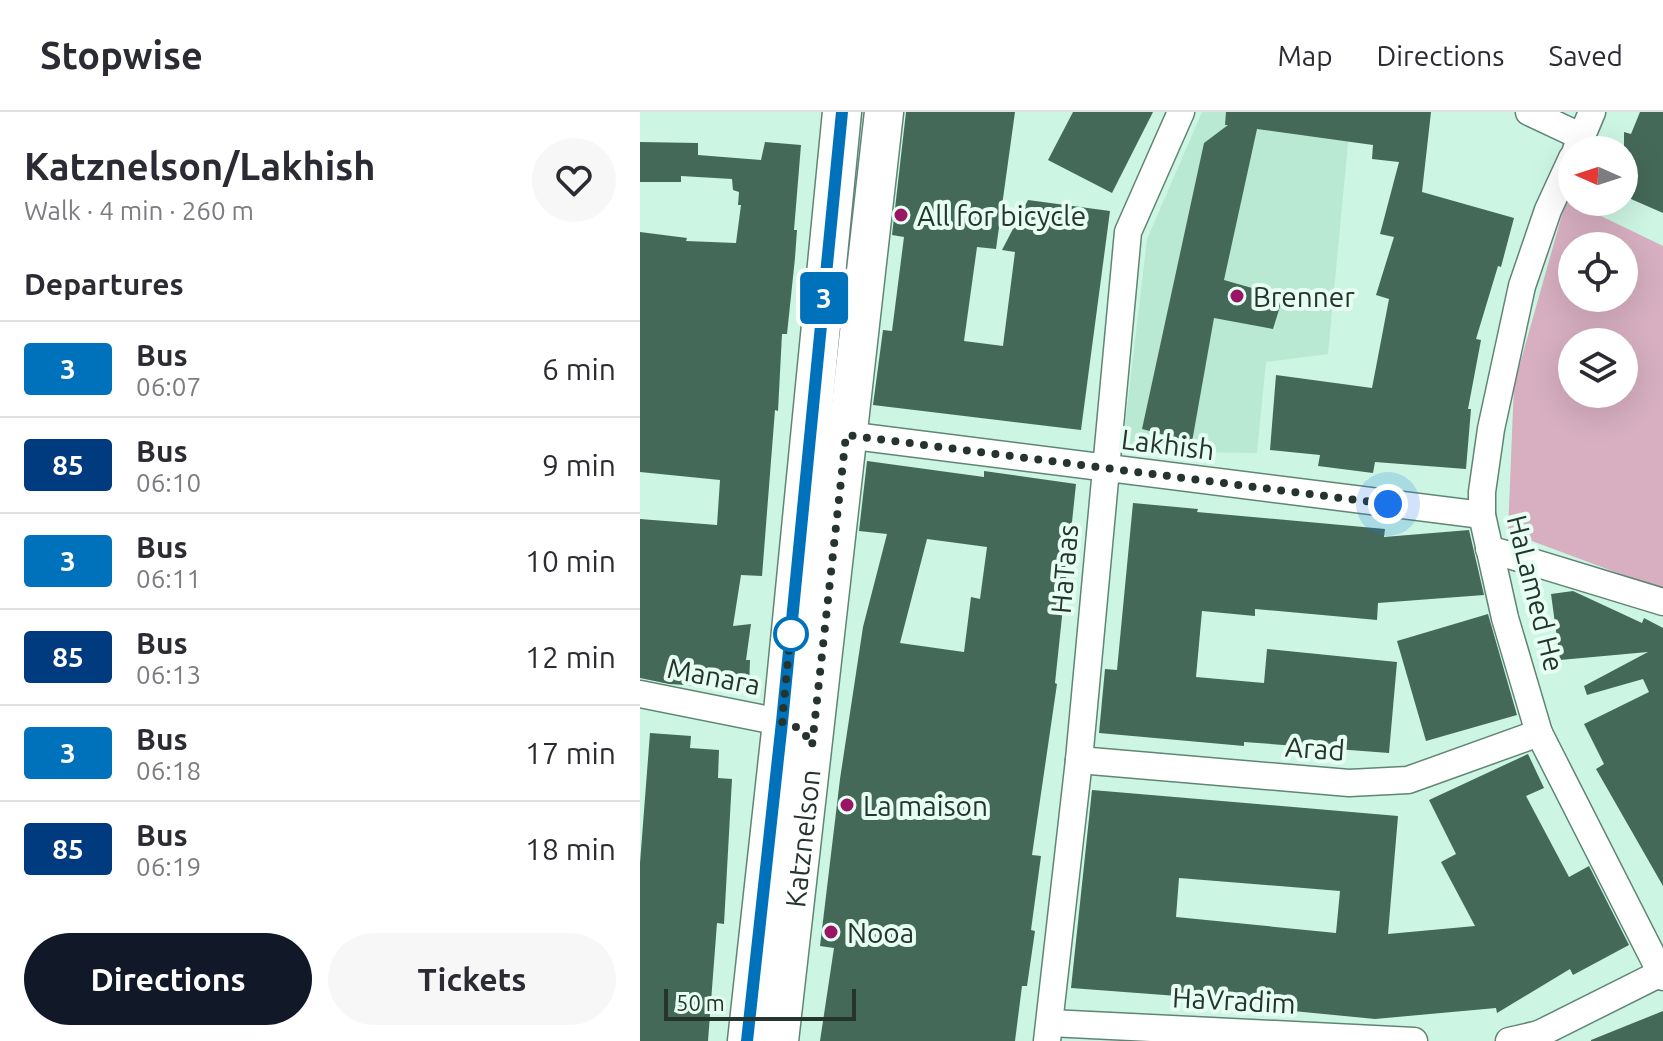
<!DOCTYPE html>
<meta charset="utf-8">
<style>
:root{--surface:#fff;--page:#f7f7f7;--text:#2b2b33;--muted:#7c7c81;--line:#e1e1e2;--accent:#111827}
body{margin:0;font-family:Ubuntu,sans-serif;background:var(--page);color:var(--text);height:100vh;display:flex;flex-direction:column;font-size:30px;white-space:nowrap}
*{box-sizing:border-box;margin:0}
p{font-size:26px;color:var(--muted)}
.icon{flex:none;width:44px;height:44px;fill:none;stroke:currentColor;stroke-width:2;stroke-linecap:round;stroke-linejoin:round}
.map{position:relative;flex:1;overflow:hidden}
.sheet{display:flex;flex-direction:column;background:var(--surface);width:640px}
.sheet>*{flex:none}
.badge{padding:0 16px;border-radius:6px;font-size:28px;line-height:52px}
.needle{width:52px;rotate:273deg}
.tools{position:absolute;left:918px;top:24px;display:grid;gap:16px}
.tools a{display:grid;place-items:center;width:80px;height:80px;border-radius:50%;background:var(--surface);box-shadow:0 8px 32px #0002;font-size:40px}
.scale{position:absolute;left:24px;bottom:20px;width:192px;box-sizing:border-box;padding-left:8px;border:4px solid #25352e;border-top:0;font-size:22px;line-height:28px;white-space:nowrap;color:#25352e;-webkit-text-stroke:6px #e6fef3;paint-order:stroke}
.you{position:absolute;width:40px;height:40px;margin:-20px;border:6px solid #fff;border-radius:50%;background:#1a73e8;box-shadow:0 0 0 12px #1a73e833}
.map>.badge{position:absolute;translate:-50% -50%;box-shadow:0 0 0 4px #fff}
h2{padding:0 24px;font-size:30px;line-height:72px}
.round{display:grid;place-items:center;flex:none;width:84px;height:84px;border-radius:42px;background:var(--page)}
.headline{display:flex;align-items:center;justify-content:space-between;height:136px;padding:0 24px}
h1{font-size:38px;font-weight:700;line-height:60px}
.button{display:flex;gap:16px;margin-top:auto;padding:16px 24px}
.button a{flex:1;height:92px;border-radius:48px;background:var(--accent);color:#fff;font-size:32px;font-weight:700;line-height:92px;text-align:center}
.button a+a{background:var(--page);color:var(--text)}
ul{padding:0;list-style:none}
li{display:flex;align-items:center;gap:24px;height:96px;padding:0 24px;border-top:2px solid var(--line)}
li div{flex:1}
li b{display:block;font-size:30px}
li em{font-style:normal}
li .badge{min-width:88px;font-weight:700;text-align:center}
header{display:flex;align-items:center;gap:48px;box-sizing:border-box;height:112px;padding:0 40px;background:var(--surface);border-bottom:2px solid var(--line)}
header strong{font-size:38px}
nav{display:flex;gap:44px;margin-inline-start:auto;font-size:28px}
main{display:flex;flex:1;min-height:0}
.map>svg:first-child{display:block}
</style>
<header>
<strong>Stopwise</strong>
<nav><a>Map</a><a>Directions</a><a>Saved</a></nav>
</header>
<main>
<section class="sheet">
<div class="headline"><div><h1>Katznelson/Lakhish</h1><p>Walk · 4 min · 260 m</p></div><a class="round"><svg class="icon" aria-label="heart" viewBox="0 0 24 24"><path d="M12 20l-8-8c-3-5 5-10 8-4 3-6 11-1 8 4z"/></svg></a></div>
<h2>Departures</h2>
<ul>
<li><span class="badge" style="background:#0072bc;color:#fff">3</span><div><b>Bus</b><p>06:07</p></div><em>6 min</em></li>
<li><span class="badge" style="background:#003b80;color:#fff">85</span><div><b>Bus</b><p>06:10</p></div><em>9 min</em></li>
<li><span class="badge" style="background:#0072bc;color:#fff">3</span><div><b>Bus</b><p>06:11</p></div><em>10 min</em></li>
<li><span class="badge" style="background:#003b80;color:#fff">85</span><div><b>Bus</b><p>06:13</p></div><em>12 min</em></li>
<li><span class="badge" style="background:#0072bc;color:#fff">3</span><div><b>Bus</b><p>06:18</p></div><em>17 min</em></li>
<li><span class="badge" style="background:#003b80;color:#fff">85</span><div><b>Bus</b><p>06:19</p></div><em>18 min</em></li>
</ul>
<div class="button"><a>Directions</a><a>Tickets</a></div>
</section>
<div class="map">
<svg width="1023" height="929" viewBox="0 0 1023 929">
<rect width="100%" height="100%" fill="#cdf5e3"/>
<!-- built -->
<path fill="#b9e9d3" d="M562,0h149l-23,242 -62,8 -9,91 -135,-2 25,-212z"/>
<!-- green -->
<path fill="#d7afc0" fill-rule="evenodd" d="M927,85l5,5 91,44v344l-155,-58 6,-147zM932,134h52v52h-52zM932,230h52v52h-52z"/>
<!-- building -->
<g fill="#456959" fill-rule="evenodd">
<path d="M266,0h109l-19,137 -19,-2 -13,94 39,5 12,-94 -13,-2 26,-50 82,11 -29,219 -208,-25 10,-75 9,1 12,-94 -12,-2z"/>
<path d="M433,0h80l-41,81 -64,-33z"/>
<path d="M586,0h205l-9,80 92,26 -13,49 -3,-1 -22,73 5,1 -13,69h3l-5,60 -91,-7 -2,11 -55,-7 2,-11 -50,-5 6,-75 96,13 17,-89 -13,-4 18,-58 -14,-3 19,-72 -27,-3 1,-14 -116,-16 -33,151 59,17 -10,32 -59,-11 -22,124 -50,-13 62,-286 24,-18h-3z"/>
<path d="M1000,0h23v101l-39,-17v-64l7,2z"/>
<path d="M0,30l58,1v12l63,5 4,-18 36,3 -7,85h3l-2,28 -8,76h-5l-4,77 -3,-1 -13,166 -21,-1 -8,51 18,-2 -5,36h4l-1,29 -80,-5 -29,-6v-159l77,6 3,-45 -80,-8v-240l47,6 -1,3 50,2 5,-38h-3l1,-13 -6,-2 -1,-11 -51,-3v6h-41z"/>
<path d="M227,349l117,16v-6l92,13 -21,199 2,1 -25,171 9,1 -10,74 4,1 -8,55h-5l-7,55h-195l14,-93 -14,-2 20,-167 23,-152 24,-93 -28,-3zM287,427l60,8 -7,52 -9,-2 -7,55 -64,-9z"/>
<path d="M493,391l65,6 -1,3 188,17 -1,8 85,-7 15,65 -106,8 -1,17 -122,-11v7l-53,-5 -6,66 68,6 3,-34 130,13 -8,91 -145,-11v4l-145,-13 6,-64 12,1z"/>
<path d="M933,479l69,32 2,-5 19,10v258l-67,-117 8,-5 -20,-40 65,-32 -6,-13 -56,16 -3,-9 64,-34 -88,8 -9,-66z"/>
<path d="M848,502l29,101 -91,26 -29,-100z"/>
<path d="M10,621l41,3 -1,12 29,2 -1,28 14,1 -8,145 -7,-1 -9,118h-68v-178z"/>
<path d="M888,642l16,34 -18,8 43,81 20,-11 40,79 -56,30 -3,-6 -73,44 -1,-5 -121,11 -132,-13 1,-5 -173,-13 21,-198 306,26 -10,118 87,-8 -34,-64 15,-8 -27,-54zM539,766l161,13 -4,42 -160,-16z"/>
<path d="M1023,899v30h-72v-1z"/>
</g>
<g fill="none" stroke-linecap="round" stroke-linejoin="round">
<defs>
<g id="street">
<path d="M889,0l53,25"/>
<path d="M936,38l16,-38"/>
<path d="M932,46l-24,52 -26,76 -31,143 -9,63v23l23,103 34,115 124,244"/>
<path d="M206,323l636,80"/>
<path d="M849,437l174,53"/>
<path d="M0,582l155,31"/>
<path d="M439,648l270,23 59,-3 131,-47"/>
<path d="M410,911l364,18"/>
<path d="M407,929l32,-281 49,-528 53,-120"/>
<path d="M869,929l30,-7"/>
<path d="M898,929l1,-7 122,-61"/>
</g>
<g id="secondary">
<path d="M107,929l35,-319 60,-610"/>
<path id="s1" d="M139,929l105,-929"/>
</g>
</defs>
<!-- street casing -->
<use href="#street" stroke="#608575" stroke-width="29"/>
<!-- secondary casing -->
<use href="#secondary" stroke="#608575" stroke-width="41"/>
<!-- street -->
<use href="#street" stroke="#fff" stroke-width="26"/>
<!-- secondary -->
<use href="#secondary" stroke="#fff" stroke-width="38"/>
</g>
<g fill="none" stroke-linecap="round" stroke-linejoin="round">
<defs>
<path id="line" d="M107,929l35,-319 60,-610"/>
</defs>
<!-- line casing -->
<use href="#line" stroke="#fff" stroke-width="18"/>
<!-- line -->
<use href="#line" stroke="#0072bc" stroke-width="12"/>
<!-- walk -->
<path stroke="#25352e" stroke-width="8" stroke-dasharray="0 14.4" d="M151,522v-6l-9,94 20,7 10,17 34,-311 542,69"/>
</g>
<!-- markers -->
<g fill="#9b1466" stroke="#e6fef3" stroke-width="3">
<circle cx="261" cy="103" r="8"/>
<circle cx="597" cy="184" r="8"/>
<circle cx="207" cy="693" r="8"/>
<circle cx="191" cy="820" r="8"/>
</g>
<circle fill="#fff" stroke="#0072bc" stroke-width="4" cx="151" cy="522" r="16"/>
<g text-anchor="middle" dominant-baseline="central" stroke-width="8" stroke-linejoin="round" paint-order="stroke">
<!-- poi labels -->
<g font-size="28" fill="#25352e" stroke="#e6fef3" text-anchor="start">
<text x="277" y="103">All for bicycle</text>
<text x="613" y="184">Brenner</text>
<text x="223" y="693">La maison</text>
<text x="207" y="820">Nooa</text>
</g>
<!-- street labels -->
<g font-size="28" fill="#25352e" stroke="#e6fef3">
<text transform="translate(528 332) rotate(7)">Lakhish</text>
<text transform="translate(424 457) rotate(-85)">HaTaas</text>
<text transform="translate(896 481) rotate(76)">HaLamed He</text>
<text transform="translate(74 564) rotate(11)">Manara</text>
<text transform="translate(675 636) rotate(4)">Arad</text>
<text stroke="none"><textPath href="#s1" startOffset="204">Katznelson</textPath></text>
<text transform="translate(594 888) rotate(3)">HaVradim</text>
</g>
</g>
</svg>
<div class="tools">
<a><svg class="needle" viewBox="-14 -14 28 28"><path d="M0-13l5 13h-10z" fill="#e53935"/><path d="M0 13l5-13h-10z" fill="#7c7c81"/></svg></a>
<a><svg class="icon" aria-label="locate" viewBox="0 0 24 24"><circle cx="12" cy="12" r="6"/><path d="M12 2v4M12 18v4M2 12h4M18 12h4"/></svg></a>
<a><svg class="icon" aria-label="layers" viewBox="0 0 24 24"><path d="M12 4l9 5-9 5-9-5zM3 14l9 5 9-5"/></svg></a>
</div>
<div class="scale">50 m</div>
<div class="you" style="left:748px;top:392px"></div>
<b class="badge" style="left:184px;top:186px;background:#0072bc;color:#fff">3</b>
</div>
</main>
